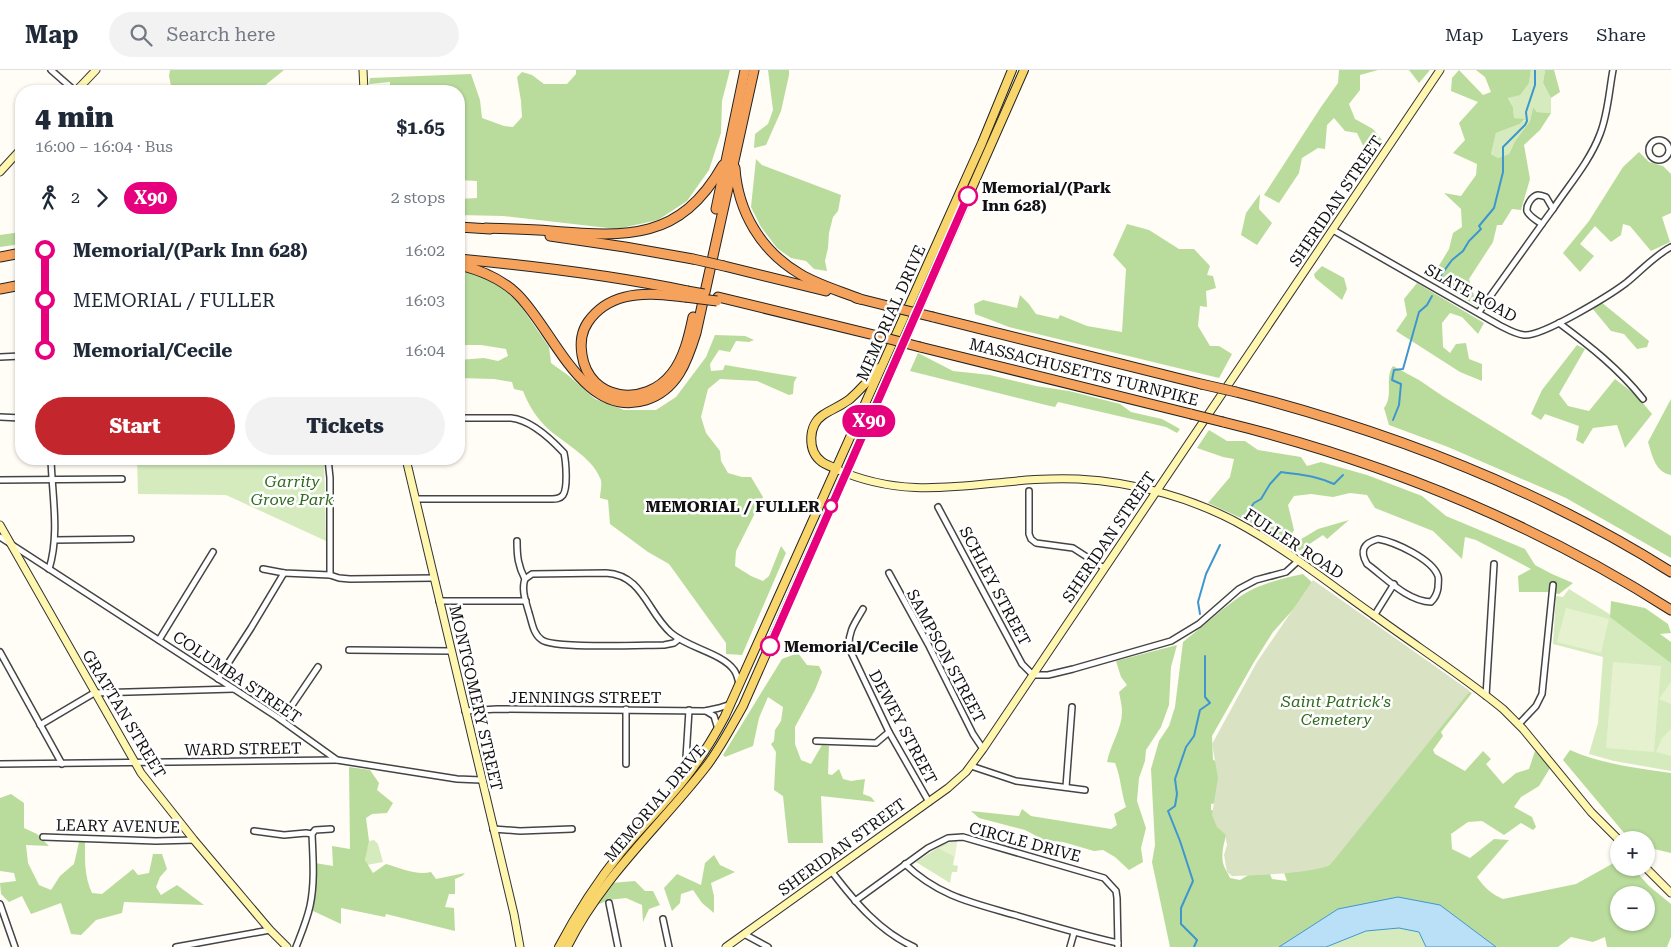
<!DOCTYPE html>
<meta charset="utf-8">
<style>
:root{--surface:#fff;--page:#f2f2f3;--text:#1f2937;--muted:#747a83;--line:#e0e1e3;--accent:#c4262e}
body{margin:0;font-family:"Roboto Serif",serif;background:var(--page);color:var(--text);height:100vh;display:flex;flex-direction:column;font-size:19px;white-space:nowrap}
*{box-sizing:border-box;margin:0}
p{font-size:16px;color:var(--muted)}
.icon{flex:none;width:28px;height:28px;fill:none;stroke:currentColor;stroke-width:2;stroke-linecap:round;stroke-linejoin:round}
.map{position:relative;flex:1;overflow:hidden}
.details{position:absolute;left:15px;top:15px;width:450px;height:380px;display:flex;flex-direction:column;background:var(--surface);border-radius:20px;box-shadow:0 1px 4px #0004}
.details>*{flex:none}
.badge{padding:0 10px;border-radius:16px;font-size:18px;line-height:32px}
.fabs{position:absolute;left:1610px;top:761px;display:grid;gap:10px}
.fabs a{display:grid;place-items:center;width:45px;height:45px;border-radius:50%;background:var(--surface);box-shadow:0 1px 4px #0004;font-size:25px}
.map>.badge{position:absolute;translate:-50% -50%;box-shadow:0 0 0 2px #fff}
.legs{display:flex;align-items:center;gap:8px;height:55px;padding:0 20px;font-size:16px}
.legs p{margin-inline-start:auto}
.overview{display:flex;align-items:center;justify-content:space-between;height:85px;padding:0 20px}
h1{font-size:28px;font-weight:800;line-height:38px}
.button{display:flex;gap:10px;margin-top:auto;padding:10px 20px}
.button a{flex:1;height:58px;border-radius:30px;background:var(--accent);color:#fff;font-size:20px;font-weight:800;line-height:58px;text-align:center}
.button a+a{background:var(--page);color:var(--text)}
ul{padding:0 20px;list-style:none}
li{display:flex;align-items:center;gap:18px;height:50px;font-size:19px}
li i{display:grid;place-items:center;width:8px;height:100%;margin:0 6px;background:currentColor}
li i::after{content:'';width:12px;height:12px;margin:-6px;border:4px solid;border-radius:50%;background:var(--surface)}
li p{margin-inline-start:auto}
li:first-child i{background:linear-gradient(#0000 50%,currentColor 0)}
li:last-child i{background:linear-gradient(currentColor 50%,#0000 0)}
header{display:flex;align-items:center;gap:30px;box-sizing:border-box;height:70px;padding:0 25px;background:var(--surface);border-bottom:1px solid var(--line)}
header strong{font-size:24px}
nav{display:flex;gap:28px;margin-inline-start:auto;font-size:18px}
.search{width:350px;height:45px;background:var(--page);display:flex;align-items:center;gap:12px;box-sizing:border-box;padding:0 18px;border-radius:28px;color:var(--muted);font-size:19px}
.map>svg:first-child{display:block}
</style>
<header>
<strong>Map</strong>
<div class="search"><svg class="icon" aria-label="search" viewBox="0 0 24 24"><circle cx="10" cy="10" r="6"/><path d="M15 15l6 6"/></svg>Search here</div>
<nav><a>Map</a><a>Layers</a><a>Share</a></nav>
</header>
<div class="map">
<svg width="1671" height="877" viewBox="0 0 1671 877">
<rect width="100%" height="100%" fill="#fffdf5"/>
<!-- green -->
<g fill="#d5ebbd">
<path d="M1531,0h14l-2,13 8,15v15l-14,-1 -4,-5 -3,14 -15,20 -6,13 -11,4 -7,-4 5,-21 24,-9 5,-4 -11,-2 -1,-11 -5,-10 21,-14z"/>
<path d="M137,389h187l2,82 -100,-46 -88,-1z"/>
<path d="M1569,519l50,31 52,39v112l-57,-10 -25,-7 9,-31 5,-66 -50,-13 3,-48 7,1z"/>
<path d="M374,770l4,4 5,18 -16,3c-4,-8 0,-15 2,-24z"/>
<path d="M956,771l1,1 -4,23 5,1 -1,6h-5l-2,11 -34,-21 26,-17z"/>
<path d="M1399,858l20,4 7,15h-100l40,-16z"/>
</g>
<!-- forest -->
<g fill="#b9dc9c" fill-rule="evenodd">
<path d="M170,0h114l-26,21h-86l-3,-15z"/>
<path d="M576,0h154l-8,31 -1,32 -12,37 -22,31 -29,19 -41,9 -114,-13 -44,-1v-16l18,-1v-17l-18,-1v-43l6,-13 -3,-7 -3,3v-29h-28l-3,-5 -38,1v-5l-21,2 1,-6 101,-4 9,26 2,18 22,8 9,1 9,-10 -1,-16 -4,-24 5,-5 10,3 12,9h23l9,-10z"/>
<path d="M768,0h21v5l-8,36 -15,34 -12,3 1,-14 13,-10 5,-14z"/>
<path d="M1339,0h39l-18,5v15l-11,14 6,15 18,10 9,11 -13,18 -12,-25 -12,-2 -11,-13 -7,7 -2,24 -7,-1 -16,10 -3,15 -20,30 -15,-8 57,-88 17,-24z"/>
<path d="M1409,0h21l-11,13z"/>
<path d="M1459,0l24,25 8,-3 -6,-15 -9,-7h55l-2,13 -9,12 -12,3 5,9 1,11 11,1 -5,5 -24,9 -5,21 7,4 11,-4 6,-13 15,-20 3,-14 4,5 14,1 -11,17 -16,15 6,34 -9,31 -9,-1 -10,16h-5l-4,17 -24,37 8,27 -46,-27 18,-30 4,-16 9,-6 -1,-18 -17,-16 17,3 15,-21 1,-11 -24,-11 12,-13 -6,-17 19,-21 -27,-11 1,-13z"/>
<path d="M1545,0h9l6,22 -9,6 -8,-15z"/>
<path d="M1639,82l10,10 14,4 8,8v39l-9,4 8,25 -19,9 -21,-25 -7,-2 -2,11 -10,7 -16,-16 -15,18 14,12 -14,16 -17,-19 26,-32 34,-54z"/>
<path d="M756,89l6,6 79,30 -3,16 -5,6 -4,16 -1,15 -3,13 2,10 -13,-2 -8,-8 -15,-3 -14,-10 -16,-21 -10,-20z"/>
<path d="M1260,124l-1,15 13,14 -15,22 -16,-10 5,-22z"/>
<path d="M1127,154l22,6 30,19h15l16,17 -3,9 6,1 3,12 -10,3 1,16 -7,-1 -2,20 12,20h9l13,8 -13,24 -210,-51 -34,-13 -1,-10 9,-4 34,8 3,-13 9,9 7,10 22,5 2,-4 27,11 35,6 4,-63 -13,-14z"/>
<path d="M21,162v12l-21,3v-12z"/>
<path d="M1322,196l22,12 3,11 -5,11 -27,-22 -1,-4z"/>
<path d="M459,201l18,3 22,12 19,16 31,45 2,16 18,13 26,23 29,11h32l20,-13 30,-40 9,-22 30,1 9,4 -5,2 -13,-1 -6,11 -11,-2 -9,14 1,7 12,-1 2,-5 72,12 -3,5 -1,12 -4,1 -32,-14 -37,-2 -12,10 -7,28 5,16 14,18 1,10 7,12 14,4h9l12,20 -27,54 -1,15 16,10 12,5 6,-5 12,-30 5,7 -44,102 -16,-1v-11l-57,-79 -21,-12 -38,-28 -2,-24 -8,-2c0,-6 3,-15 0,-20 -8,-21 -38,-36 -54,-51 -10,-10 -18,-23 -23,-36l-9,-2 -2,-7 -18,-3 -35,-1v-18l25,-2 14,3 10,-5 -2,-7 -25,-4h-22z"/>
<path d="M1417,213l67,40 -6,11 -16,-17 -12,-4 -8,10 1,24 7,6 6,-9 10,-1 3,16 13,5v17l-22,-9 -64,-41 11,-16 -3,-16z"/>
<path d="M1601,232l48,39 -2,6 -10,2 -13,-15 -13,-3 -19,-23z"/>
<path d="M1577,275l8,4 -26,45 9,12 21,5 26,-32 22,17 15,18 -27,34 -8,-23 -24,3 -10,16 -7,-4 3,-14 -34,-12 -4,6 -10,-6 11,-24z"/>
<path d="M918,283l35,18 37,4 46,11 33,5 51,13 11,8 31,7 18,10 -3,4 -11,-6 -108,-25 -3,5 -9,-2 -136,-34z"/>
<path d="M1393,296l26,14 25,17 227,139v22l-105,-60 -118,-51 -59,-22 -5,-17c10,-13 0,-29 9,-42z"/>
<path d="M1671,329v76c-16,-3 -19,-20 -23,-33z"/>
<path d="M1209,360l18,11h18l13,9 43,7 6,9 14,-4 46,13 55,21 24,20 79,33 10,16 17,9 21,9 -14,11 -12,-2h-28l-1,-16 13,-7 -55,-29 -11,-3 -3,22 -29,-28 -58,-23 -8,-13 -17,-2 -17,4 -22,-3 -17,2 -6,9 6,25 -7,14 -33,-20 -46,-21 22,-26 4,-18 -11,-2 -26,-9z"/>
<path d="M1349,450l-22,19 -4,-4 -24,16 -6,-7 25,-15z"/>
<path d="M1303,504l12,11 -42,47 -19,30 -42,74 1,24 17,6 -2,35 -17,3v6l21,5c-3,15 -12,32 -9,48 1,5 5,10 7,15l10,2 26,-15 6,14 15,2 -7,-20 184,-171 8,3 -31,39 2,4 -10,14 2,4 30,17 18,-20 8,8 -5,5 17,20 13,-11 13,-4 6,-18 15,17 -11,18 -18,11 -7,10 18,10 4,10 -3,3 -12,-7 -17,12 -22,-14 -14,1 -17,12 1,15 18,9 24,-19 15,1 -32,37c8,11 14,17 26,22l73,-15 43,-24v8h14l16,18 22,18v33l-4,10h-60l-2,-10 -12,5 -22,-5 -13,10h-62l-56,-42 -102,4 -59,38h-109l-18,-85 3,-17 -4,-76 8,-28 10,-15 6,-19 8,-65c18,-14 34,-29 52,-42 20,-15 44,-21 68,-26zM1619,825h27v27h-27z"/>
<path d="M1611,531l34,7 23,16 3,9 -11,1 11,8v21l-61,-46z"/>
<path d="M1177,575l-6,22 -2,38 -8,22 -15,23 -1,11 -6,17 -2,23 9,27 -5,20 2,14 -14,8 -14,-13 -12,-7 -9,1 -31,-9 -19,-2 -19,-10 -46,-12 -8,-7 48,5 3,-7 9,7 80,13 6,-4 -3,-11 12,-7c-5,-15 -5,-29 -11,-44l-8,-1c3,-17 15,-33 15,-50 0,-7 -2,-14 -3,-20l8,-7 -6,-8 -5,-16z"/>
<path d="M798,583l9,12 12,1 3,6 -7,18 -20,37v17l6,16 10,4 11,-19 7,1 -1,28 4,1 7,-6 4,10 8,2 14,-2 -2,15 8,3 4,5 -54,-6 2,47h-35l-5,-47 -9,-6 2,-38 -5,-8 3,-3 1,-11 6,-9 2,-14 -15,-10 -9,21 -6,28 -28,11 -2,-2 59,-96z"/>
<path d="M1570,680c31,14 67,18 101,23v80l-17,-4 -8,5v-14h-16l-67,-80z"/>
<path d="M349,697l21,3 9,13 -2,7 16,13 -6,10 -15,1 -6,4 3,23 -4,19 8,13 13,-9c14,4 31,12 45,8l5,7 29,-6 -3,3 -7,3v15h-6l-4,13 9,1 1,23 -69,-17 -1,3 -44,-9v16l-28,-13 2,-48 18,3 -1,-20 18,3z"/>
<path d="M11,724l13,9v25l13,6 12,12 -23,-1 2,18 11,22 12,5 9,-14 14,-12 5,-22 6,-1c0,18 -1,35 7,52l10,1 31,-25 5,6 11,-2 4,-19h9l5,15 -7,8 -4,10 5,8 16,-10 27,20 -80,-3 -2,11 -26,7 -15,15 -10,-1 -10,-31 -30,11 -9,-18 -13,6 -8,-8 -1,-11 16,-2 -2,-8 -14,-2v-73z"/>
<path d="M714,785l6,10 15,7 -24,11 3,13v17l-12,-10 -9,-13 -12,4 -1,9 -8,8 -8,-23 13,-14 24,11 4,-22z"/>
<path d="M635,811l10,10h8l7,14 -11,4 -6,13 -1,-17 -16,-7 -18,2 -13,6 16,-23z"/>
</g>
<!-- cemetery -->
<path fill="#d9e3c4" d="M1313,510l157,111 -140,174c-17,8 -78,11 -98,11l-5,-4 -3,-17 3,-10 -2,-11 -8,-7 -5,-12 6,-37 -6,-34 45,-82z"/>
<!-- pitch -->
<g fill="#e6f2cf">
<path d="M1566,538l43,11 -8,34 -44,-11z"/>
<path d="M1613,592l48,4 -7,86 -48,-4z"/>
<path d="M1671,612v22l-12,-5z"/>
<path d="M1671,659v27l-15,-4 6,-14z"/>
<path d="M956,771l1,1 -2,15 -17,-9z"/>
</g>
<!-- water -->
<path fill="#b9e0f7" stroke="#3f96cf" d="M1398,827l42,8 56,42h-70l-7,-15 -20,-4 -33,3 -40,16h-47l59,-38z"/>
<g fill="none" stroke-linecap="round" stroke-linejoin="round">
<!-- stream -->
<g stroke="#3f96cf" stroke-width="2">
<path d="M1440,213l2,-4 -1,-4 11,-15 11,-9 6,-10 12,-12 -2,-3 15,-18 9,-36v-25l22,-22 2,-4 -1,-9 9,-27v-15"/>
<path d="M1393,350l6,-15 2,-21 -9,-4 2,-10 9,-1 16,-57 8,-7 5,-9"/>
<path d="M1244,447l10,-14 7,-4 9,-15 11,-12c21,3 33,3 53,12l9,-9"/>
<path d="M1200,544l-2,-12 8,-28 14,-29"/>
<path d="M1194,877l3,-7 -16,-16v-16l12,-27 -13,-40 -12,-30 7,-5 2,-12 -2,-15 11,-32 8,-11 6,-26 10,-7 -5,-6v-41"/>
</g>
<defs>
<g id="street">
<path d="M51,0l24,21"/>
<circle cx="1659" cy="80" r="10"/>
<path d="M1542,154l11,-15"/>
<path d="M1333,160l166,95c8,4 16,9 25,10 18,2 86,-40 102,-52 15,-12 28,-27 45,-36"/>
<path d="M1479,242l63,-88c-5,-3 -13,-8 -15,-13 -1,-6 5,-15 11,-16 2,0 5,1 8,2l7,12c16,-24 37,-48 47,-75 8,-20 9,-43 13,-64"/>
<path d="M1559,253c31,23 60,46 84,76"/>
<path d="M0,287l21,-1"/>
<path d="M0,347l21,1"/>
<path d="M328,389l2,19v97"/>
<path d="M0,410l122,-1"/>
<path d="M1029,421v43l2,5 5,4 37,5 31,20"/>
<path d="M416,429h136c4,0 8,0 11,-4 5,-7 3,-33 1,-42 -13,-14 -33,-33 -53,-35h-52"/>
<path d="M938,437l84,157 11,11h15l25,-6 98,-28 28,-17 40,-35 17,-9 30,-8 12,-11"/>
<path d="M0,467l277,180 60,43 120,19 24,1"/>
<path d="M1378,469c17,3 54,20 60,37 1,3 0,8 0,12 -1,6 -3,10 -7,14 -24,-1 -45,-24 -64,-38 -8,-14 -3,-21 11,-25z"/>
<path d="M55,470l76,-1"/>
<path d="M517,471c0,15 1,25 8,38 -4,11 1,23 4,34 3,9 4,21 13,27 12,9 102,5 122,5l10,-2 5,-4"/>
<path d="M49,499c11,-35 3,-74 2,-110"/>
<path d="M263,499l21,4 46,2 9,3 11,1 84,-1"/>
<path d="M889,503l39,71 45,90 10,15"/>
<path d="M525,509l7,-5 74,-1c37,2 41,39 65,60 17,15 51,20 63,37 3,4 4,9 5,14"/>
<path d="M439,531h87"/>
<path d="M863,539c-8,14 -15,22 -14,39l40,84 40,70"/>
<path d="M1374,546l20,-32"/>
<path d="M159,570l54,-88"/>
<path d="M349,580l102,1"/>
<path d="M0,582l62,112"/>
<path d="M218,609l33,-51 33,-55"/>
<path d="M1486,626l8,-132"/>
<path d="M465,641l32,-2 208,2 14,-3 12,-4"/>
<path d="M706,641l8,5 4,13"/>
<path d="M282,650l36,-53"/>
<path d="M1519,654l17,-18 6,-12 11,-109"/>
<path d="M40,655l54,-32 140,-4"/>
<path d="M816,671l60,2 13,-11"/>
<path d="M686,688l3,-48"/>
<path d="M0,694l337,-4"/>
<path d="M626,694v-55"/>
<path d="M971,696l45,15 69,9"/>
<path d="M1066,717l6,-80"/>
<path d="M493,759l27,2 52,-2"/>
<path d="M254,761l30,4 22,-2 6,1 3,-4 16,-1"/>
<path d="M43,767l113,4 38,-1"/>
<path d="M905,794c33,32 68,39 110,51 34,10 68,20 103,28"/>
<path d="M832,802c23,30 47,59 82,75"/>
<path d="M855,831l73,-53 20,-10 15,-1 141,41 12,13 1,7 1,49"/>
<path d="M609,833l9,44"/>
<path d="M0,834l15,43"/>
<path d="M663,849l6,28"/>
<path d="M744,864l24,13"/>
<path d="M176,877l94,-17"/>
<path d="M296,877c5,-13 11,-27 14,-41 5,-23 3,-48 2,-72"/>
<path d="M1070,877l4,-14"/>
</g>
<g id="secondary">
<path d="M363,0l1,21"/>
<path d="M76,21l20,-21"/>
<path d="M0,102l21,-23"/>
<path d="M406,389l108,455 6,33"/>
<path d="M836,399c84,38 156,6 242,10 58,3 119,20 169,49 46,26 88,60 131,90 41,30 85,58 125,91l20,20 68,83 28,28"/>
<path d="M0,455l141,248 53,67 76,90 17,17"/>
<path d="M1646,798l25,25"/>
<path d="M726,877l222,-159 18,-16 17,-23 457,-679"/>
</g>
<g id="primary">
<path d="M836,399c-5,-3 -10,-4 -14,-7 -15,-11 -14,-37 1,-47 9,-6 18,-9 27,-16 11,-10 20,-20 29,-31"/>
<path d="M559,877c18,-34 38,-65 62,-95 21,-26 45,-49 65,-75 15,-19 28,-40 39,-61l257,-573 30,-73"/>
<path d="M567,877c34,-69 91,-119 138,-179 15,-19 26,-41 38,-62l281,-636"/>
</g>
<g id="highway">
<path d="M735,98c3,44 26,83 65,106 18,11 40,17 60,25"/>
<path d="M716,139l29,-139"/>
<path d="M459,157l31,2"/>
<path d="M486,158c22,1 43,1 65,3 76,6 129,10 172,-66"/>
<path d="M550,166l75,11 68,12"/>
<path d="M0,187l21,-4"/>
<path d="M459,189c76,7 152,16 228,32"/>
<path d="M459,195c21,5 41,13 57,28 36,33 66,127 130,107 31,-10 41,-38 50,-67l58,-263"/>
<path d="M724,196l102,25"/>
<path d="M0,219l21,-4"/>
<path d="M685,227c-20,-2 -40,-5 -60,0 -16,4 -28,12 -37,25 -7,10 -8,21 -6,33 7,46 63,53 90,18 12,-15 17,-37 21,-56"/>
<path d="M718,227l160,39"/>
<path d="M856,228l36,9"/>
<path d="M933,247l268,67"/>
<path d="M920,277l271,67"/>
<path d="M1236,322c152,39 302,96 435,180"/>
<path d="M1223,352c159,39 310,100 448,188"/>
</g>
</defs>
<!-- street casing -->
<use href="#street" stroke="#444" stroke-width="8"/>
<!-- secondary casing -->
<use href="#secondary" stroke="#333" stroke-width="9"/>
<!-- primary casing -->
<use href="#primary" stroke="#222" stroke-width="10"/>
<!-- highway casing -->
<use href="#highway" stroke="#222" stroke-width="11"/>
<!-- street -->
<use href="#street" stroke="#fff" stroke-width="5"/>
<!-- secondary -->
<use href="#secondary" stroke="#fff6b0" stroke-width="7"/>
<!-- primary -->
<use href="#primary" stroke="#f9d66b" stroke-width="8"/>
<!-- highway -->
<use href="#highway" stroke="#f5a25d" stroke-width="9"/>
<defs>
<g id="highway-bridge">
<path d="M693,189l31,7"/>
<path d="M687,221l17,3"/>
<path d="M685,227l32,4"/>
<path d="M892,237l41,10"/>
<path d="M878,266l42,11"/>
<path d="M1201,314l35,8"/>
<path d="M1191,344l32,8"/>
</g>
</defs>
<!-- highway-bridge casing -->
<use href="#highway-bridge" stroke="#222" stroke-width="11" stroke-linecap="butt"/>
<!-- highway-bridge -->
<use href="#highway-bridge" stroke="#f5a25d" stroke-width="9"/>
</g>
<g fill="none" stroke-linecap="round" stroke-linejoin="round">
<defs>
<path id="line-1" d="M770,576l198,-450"/>
</defs>
<!-- line-1 casing -->
<use href="#line-1" stroke="#fff" stroke-width="11"/>
<!-- line-1 -->
<use href="#line-1" stroke="#e6007e" stroke-width="8"/>
</g>
<!-- markers -->
<g fill="#fff" stroke="#e6007e" stroke-width="2.5">
<circle cx="968" cy="126" r="9"/>
<circle cx="831" cy="436" r="6"/>
<circle cx="770" cy="576" r="9"/>
</g>
<g text-anchor="middle" dominant-baseline="central" stroke-width="5" stroke-linejoin="round" paint-order="stroke">
<!-- stop labels -->
<g font-size="16" font-weight="bold" fill="#111" stroke="#fff" text-anchor="start">
<text x="982" y="117">Memorial/(Park<tspan x="982" dy="18">Inn 628)</tspan></text>
<text x="820" y="436" text-anchor="end">MEMORIAL / FULLER</text>
<text x="784" y="576">Memorial/Cecile</text>
</g>
<!-- street labels -->
<g font-size="16" fill="#111" stroke="#fff">
<text transform="translate(1336 131) rotate(-56)">SHERIDAN STREET</text>
<text transform="translate(1471 223) rotate(29)">SLATE ROAD</text>
<text transform="translate(891 243) rotate(-66)">MEMORIAL DRIVE</text>
<text transform="translate(1084 302) rotate(14)">MASSACHUSETTS TURNPIKE</text>
<text transform="translate(1109 467) rotate(-56)">SHERIDAN STREET</text>
<text transform="translate(1294 474) rotate(33)">FULLER ROAD</text>
<text transform="translate(995 516) rotate(62)">SCHLEY STREET</text>
<text transform="translate(946 586) rotate(62)">SAMPSON STREET</text>
<text transform="translate(237 607) rotate(34)">COLUMBA STREET</text>
<text x="585" y="627">JENNINGS STREET</text>
<text transform="translate(476 628) rotate(77)">MONTGOMERY STREET</text>
<text transform="translate(124 644) rotate(59)">GRATTAN STREET</text>
<text transform="translate(903 657) rotate(62)">DEWEY STREET</text>
<text transform="translate(243 679) rotate(-1)">WARD STREET</text>
<text transform="translate(655 733) rotate(-50)">MEMORIAL DRIVE</text>
<text transform="translate(118 756) rotate(1)">LEARY AVENUE</text>
<text transform="translate(1025 772) rotate(15)">CIRCLE DRIVE</text>
<text transform="translate(842 777) rotate(-36)">SHERIDAN STREET</text>
</g>
<!-- park labels -->
<g font-size="16" font-style="italic" fill="#2f6b1f" stroke="#fff">
<text x="292" y="411">Garrity<tspan x="292" dy="18">Grove Park</tspan></text>
<text x="1336" y="631">Saint Patrick's<tspan x="1336" dy="18">Cemetery</tspan></text>
</g>
</g>
</svg>
<div class="fabs">
<a>+</a>
<a>−</a>
</div>
<b class="badge" style="left:869px;top:351px;background:#e6007e;color:#fff">X90</b>
<section class="details">
<div class="overview"><div><h1>4 min</h1><p>16:00 – 16:04 · Bus</p></div><b>$1.65</b></div>
<div class="legs"><svg class="icon" aria-label="walk" viewBox="0 0 24 24"><circle cx="13" cy="4" r="2"/><path d="M13 8l-2 6 4 7M11 14l-3 7M7 12l3-4h3l4 4"/></svg>2<svg class="icon" aria-label="forward" viewBox="0 0 24 24"><path d="M9 5l7 7-7 7"/></svg><b class="badge" style="background:#e6007e;color:#fff">X90</b><p>2 stops</p></div>
<ul>
<li><i style="color:#e6007e"></i><b>Memorial/(Park Inn 628)</b><p>16:02</p></li>
<li><i style="color:#e6007e"></i><span>MEMORIAL / FULLER</span><p>16:03</p></li>
<li><i style="color:#e6007e"></i><b>Memorial/Cecile</b><p>16:04</p></li>
</ul>
<div class="button"><a>Start</a><a>Tickets</a></div>
</section>
</div>
